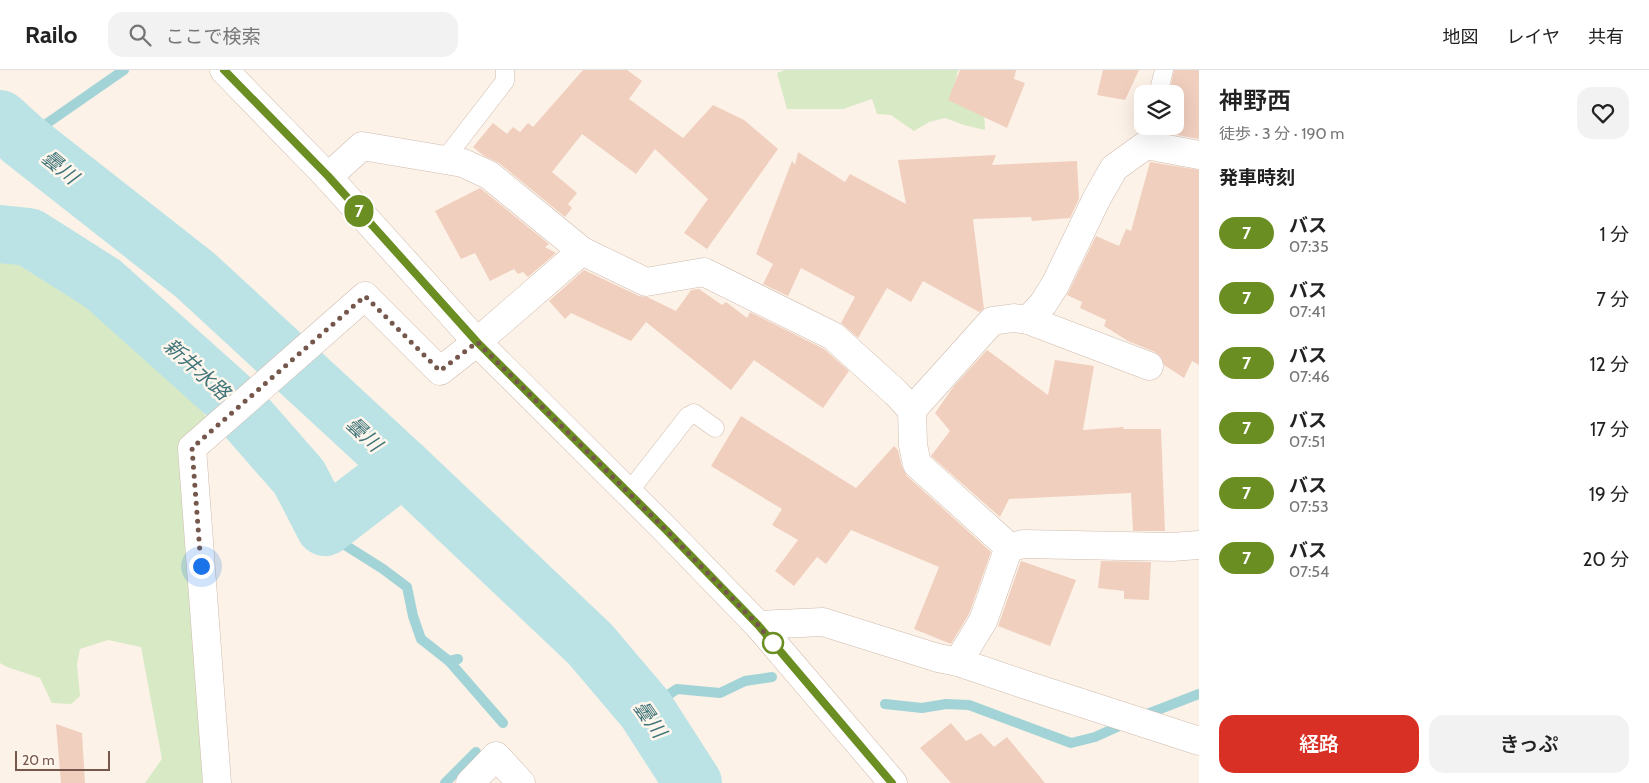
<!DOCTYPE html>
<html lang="ja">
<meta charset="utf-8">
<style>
:root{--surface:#fff;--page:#f2f2f2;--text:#222;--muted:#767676;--line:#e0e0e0;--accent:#d93025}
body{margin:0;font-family:Cabin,"Noto Sans JP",sans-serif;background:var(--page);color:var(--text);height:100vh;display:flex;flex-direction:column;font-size:19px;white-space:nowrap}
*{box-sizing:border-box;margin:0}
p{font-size:16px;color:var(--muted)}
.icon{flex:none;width:28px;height:28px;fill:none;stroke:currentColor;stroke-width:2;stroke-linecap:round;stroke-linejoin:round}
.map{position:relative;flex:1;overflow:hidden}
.details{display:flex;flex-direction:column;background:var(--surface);width:450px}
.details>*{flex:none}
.badge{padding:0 10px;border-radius:16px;font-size:18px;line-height:32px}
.tools{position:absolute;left:1134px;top:15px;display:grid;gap:10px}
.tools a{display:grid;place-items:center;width:50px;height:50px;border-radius:10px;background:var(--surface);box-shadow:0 5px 20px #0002;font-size:25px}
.scale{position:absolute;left:15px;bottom:12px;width:95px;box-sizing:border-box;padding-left:5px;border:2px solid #75574b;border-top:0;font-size:14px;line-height:18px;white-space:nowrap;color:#75574b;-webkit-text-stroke:4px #fff6ed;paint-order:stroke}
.you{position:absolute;width:25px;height:25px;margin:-12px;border:4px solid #fff;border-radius:50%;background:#1a73e8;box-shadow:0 0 0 8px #1a73e833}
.map>.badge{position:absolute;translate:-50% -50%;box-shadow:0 0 0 2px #fff}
h2{padding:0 20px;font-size:19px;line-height:45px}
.round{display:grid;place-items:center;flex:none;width:52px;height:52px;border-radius:15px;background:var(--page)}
.overview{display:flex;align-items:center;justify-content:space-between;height:85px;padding:0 20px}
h1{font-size:24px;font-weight:600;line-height:38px}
.action{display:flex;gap:10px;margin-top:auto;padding:10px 20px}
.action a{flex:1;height:58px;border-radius:15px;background:var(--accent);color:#fff;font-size:20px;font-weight:600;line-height:58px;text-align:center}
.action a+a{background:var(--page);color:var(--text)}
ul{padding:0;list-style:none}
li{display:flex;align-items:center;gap:15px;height:65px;padding:0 20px}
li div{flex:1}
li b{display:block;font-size:19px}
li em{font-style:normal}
li .badge{min-width:55px;font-weight:700;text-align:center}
header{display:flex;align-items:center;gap:30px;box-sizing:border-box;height:70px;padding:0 25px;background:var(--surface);border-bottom:1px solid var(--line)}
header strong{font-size:24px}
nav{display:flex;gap:28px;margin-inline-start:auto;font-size:18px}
.search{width:350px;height:45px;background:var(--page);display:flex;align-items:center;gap:12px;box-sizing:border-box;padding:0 18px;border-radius:15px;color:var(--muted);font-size:19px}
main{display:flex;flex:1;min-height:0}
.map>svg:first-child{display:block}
</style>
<header>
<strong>Railo</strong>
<div class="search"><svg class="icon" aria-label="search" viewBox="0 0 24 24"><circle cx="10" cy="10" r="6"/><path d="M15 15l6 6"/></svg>ここで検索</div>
<nav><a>地図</a><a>レイヤ</a><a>共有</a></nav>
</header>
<main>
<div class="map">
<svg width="1199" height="713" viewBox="0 0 1199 713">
<rect width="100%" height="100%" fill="#fcf2e7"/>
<!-- green -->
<g fill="#d7eac5">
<path d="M785,0h173l-5,23 31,15 1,22 -21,-5 -19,-7 -16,4 -15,9 -23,-16 -14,-1 -5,-15 -29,10h-56l-10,-36z"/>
<path d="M19,180l65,32 43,44 46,34 16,33 21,29 -10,40 9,321h-64l17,-24 -21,-112 -33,-7 -28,9 -3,15 3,32 -9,8 -19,-1 -12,-25 -33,-11 -7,-4v-405z"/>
</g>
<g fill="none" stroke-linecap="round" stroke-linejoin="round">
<!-- stream -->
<g stroke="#a2d3d7" stroke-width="10">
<path d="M23,70l101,-70"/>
<path d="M325,457l20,18 38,24 24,18 6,29 8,23 28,22 9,-2"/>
<path d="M449,591l54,62"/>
<path d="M885,634l37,4 24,-4 23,1 102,38 24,-6 31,-14"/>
<path d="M646,640l31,-21 43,4 25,-12 27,-4"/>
<path d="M1142,646l57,-22"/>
<path d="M445,713l31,-31"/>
</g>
<!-- river -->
<g stroke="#bbe3e5" stroke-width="58">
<path d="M0,49l23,21 172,135 208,192 187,177 56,66 47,73"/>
<path d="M0,164l29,3 74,47 125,112 71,81 26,50 78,-60"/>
</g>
</g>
<!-- building -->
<g fill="#f1cfbf">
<path d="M583,0h44l15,11 -13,18 54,39 30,-33 31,15 34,29 -71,100 -23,-16 24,-34 -53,-50 -19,25 -54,-40 -30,38 25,21 -9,11 4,4 -7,9 -66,-54 -15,-7 -11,-9 20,-24 14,11 6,-7 7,5 8,-9 5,4z"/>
<path d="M960,0h56l-2,9 11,4 -18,45 -59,-28z"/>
<path d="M1103,0h36l-14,30 -28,-5z"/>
<path d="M1174,0h25v69l-39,-7 1,-6h14v-32h-6z"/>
<path d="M798,82l47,30 5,-8 56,30 -8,-44 98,-5 -4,10 85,-4 2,38 -9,19 -38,3 -1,-4 -58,2 11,90 -5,3 -56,-31 -12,21 -24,-14 -29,50 -17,-15 14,-26 -54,-29 -13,28 -25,-12 10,-20 -17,-10 36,-93 3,4z"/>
<path d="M1150,92l49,8v195l-7,-4 -8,17 -20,-13 -3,-8 -6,-5 -27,-11 -24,-15 2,-6 -26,-12 2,-6 -15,-7 29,-59 23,10 7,-17 5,2z"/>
<path d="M480,118l69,56 -4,3 11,6 -28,24 -5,-5 -5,2 -4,-5 -24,12 -15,-28 -14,6 -26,-48z"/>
<path d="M584,200l55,26 8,1 29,14 15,-21 8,-1 23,16 4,-3 21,16 3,-6 74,37 25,22 -26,37 -69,-48 -23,30 -85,-68 -15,19 -60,-28 -6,6 -16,-18z"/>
<path d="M987,280l61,45 7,-35 39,6 -11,64 41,-3 -1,2h38l4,102h-32l-2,-38 -122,6 -9,18 -69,-61 19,-25 -15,-18 19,-27z"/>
<path d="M741,346l115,72 38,-42 4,4 4,17 5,9 84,76 -22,62 -18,30 -37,-15 25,-62 -88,-37 -25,34 -9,-7 -23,29 -19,-15 23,-31 -26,-15 10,-16 -71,-43z"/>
<path d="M1021,491l55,19 -26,66 -52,-20z"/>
<path d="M1101,491l50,1 -2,38 -25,-1v-8l-26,-3z"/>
<path d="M951,653l15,18 15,-8 13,14 13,-10 38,46h-94l-31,-35z"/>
<path d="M56,654l26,9 3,50h-24z"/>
</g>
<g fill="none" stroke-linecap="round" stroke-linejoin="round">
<defs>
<g id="service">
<path d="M1158,24l6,-24"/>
<path d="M1146,75l4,-19"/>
<path d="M444,90l61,-79v-11"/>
<path d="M628,423l60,-77 6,-3 21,15"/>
</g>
<g id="minor">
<path d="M328,107l34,-31 101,17 26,12 93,76 64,31 58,-10 129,64 63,57 16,17 80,-89 22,-3 14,2 15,-16 12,-19 42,-87 17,-30 32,-23 53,10"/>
<path d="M1028,250l121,46"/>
<path d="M912,340l1,35 4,19 92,83 15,-3 148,3 27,-2"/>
<path d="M758,555l65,-3 115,36 20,4 65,22 176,57"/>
<path d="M958,592l25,-41 26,-74"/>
<path d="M217,713l-25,-335 173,-152 75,75 37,-29 105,-91"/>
<path d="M470,713l26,-27 25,27"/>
</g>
<path id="secondary" d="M224,0l104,107 149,165 188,187 93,96 135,158"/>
</defs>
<!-- service casing -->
<use href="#service" stroke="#d0bbaf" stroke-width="19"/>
<!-- minor casing -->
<use href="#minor" stroke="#d0bbaf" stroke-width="29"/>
<!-- secondary casing -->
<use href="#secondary" stroke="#d2bbad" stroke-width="29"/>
<!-- service -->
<use href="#service" stroke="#fff" stroke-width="18"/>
<!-- minor -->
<use href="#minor" stroke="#fff" stroke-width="28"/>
<!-- secondary -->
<use href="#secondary" stroke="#fff" stroke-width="28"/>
</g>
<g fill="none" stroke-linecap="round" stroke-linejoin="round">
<defs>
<path id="line" d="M224,0l104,106 149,166 188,187 93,96 134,158"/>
</defs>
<!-- line casing -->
<use href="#line" stroke="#fff" stroke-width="11"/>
<!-- line -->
<use href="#line" stroke="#6b8e23" stroke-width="8"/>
<!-- walk -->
<path stroke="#75574b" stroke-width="5" stroke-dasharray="0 9" d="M201,496l-9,-118 173,-152 75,75 37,-29 188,187 93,96 15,18"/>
</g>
<!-- markers -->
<circle fill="#fff" stroke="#6b8e23" stroke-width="2.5" cx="773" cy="573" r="10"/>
<g text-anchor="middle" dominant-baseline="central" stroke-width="5" stroke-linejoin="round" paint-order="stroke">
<!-- water labels -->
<g font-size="20" font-style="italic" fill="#40757a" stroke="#fff6ed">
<text transform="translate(60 97) rotate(39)">曇川</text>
<text transform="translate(197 299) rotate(42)">新井水路</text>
<text transform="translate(364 364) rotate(43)">曇川</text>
<text transform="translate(650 649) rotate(55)">曇川</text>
</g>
</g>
</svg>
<div class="tools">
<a><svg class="icon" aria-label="layers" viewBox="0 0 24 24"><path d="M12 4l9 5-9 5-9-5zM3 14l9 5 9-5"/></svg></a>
</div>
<div class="scale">20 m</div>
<div class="you" style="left:201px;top:496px"></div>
<b class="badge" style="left:359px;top:141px;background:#6b8e23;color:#fff">7</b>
</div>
<section class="details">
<div class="overview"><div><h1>神野西</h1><p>徒歩 · 3 分 · 190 m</p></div><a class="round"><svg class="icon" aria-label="heart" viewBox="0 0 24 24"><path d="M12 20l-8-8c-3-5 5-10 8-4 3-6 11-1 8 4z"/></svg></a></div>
<h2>発車時刻</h2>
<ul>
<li><span class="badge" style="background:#6b8e23;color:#fff">7</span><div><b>バス</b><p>07:35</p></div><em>1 分</em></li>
<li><span class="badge" style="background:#6b8e23;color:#fff">7</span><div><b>バス</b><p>07:41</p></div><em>7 分</em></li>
<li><span class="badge" style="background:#6b8e23;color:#fff">7</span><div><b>バス</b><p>07:46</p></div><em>12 分</em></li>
<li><span class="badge" style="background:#6b8e23;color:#fff">7</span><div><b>バス</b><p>07:51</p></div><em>17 分</em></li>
<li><span class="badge" style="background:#6b8e23;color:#fff">7</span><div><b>バス</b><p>07:53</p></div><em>19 分</em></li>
<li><span class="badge" style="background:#6b8e23;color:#fff">7</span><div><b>バス</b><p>07:54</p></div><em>20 分</em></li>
</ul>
<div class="action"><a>経路</a><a>きっぷ</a></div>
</section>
</main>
